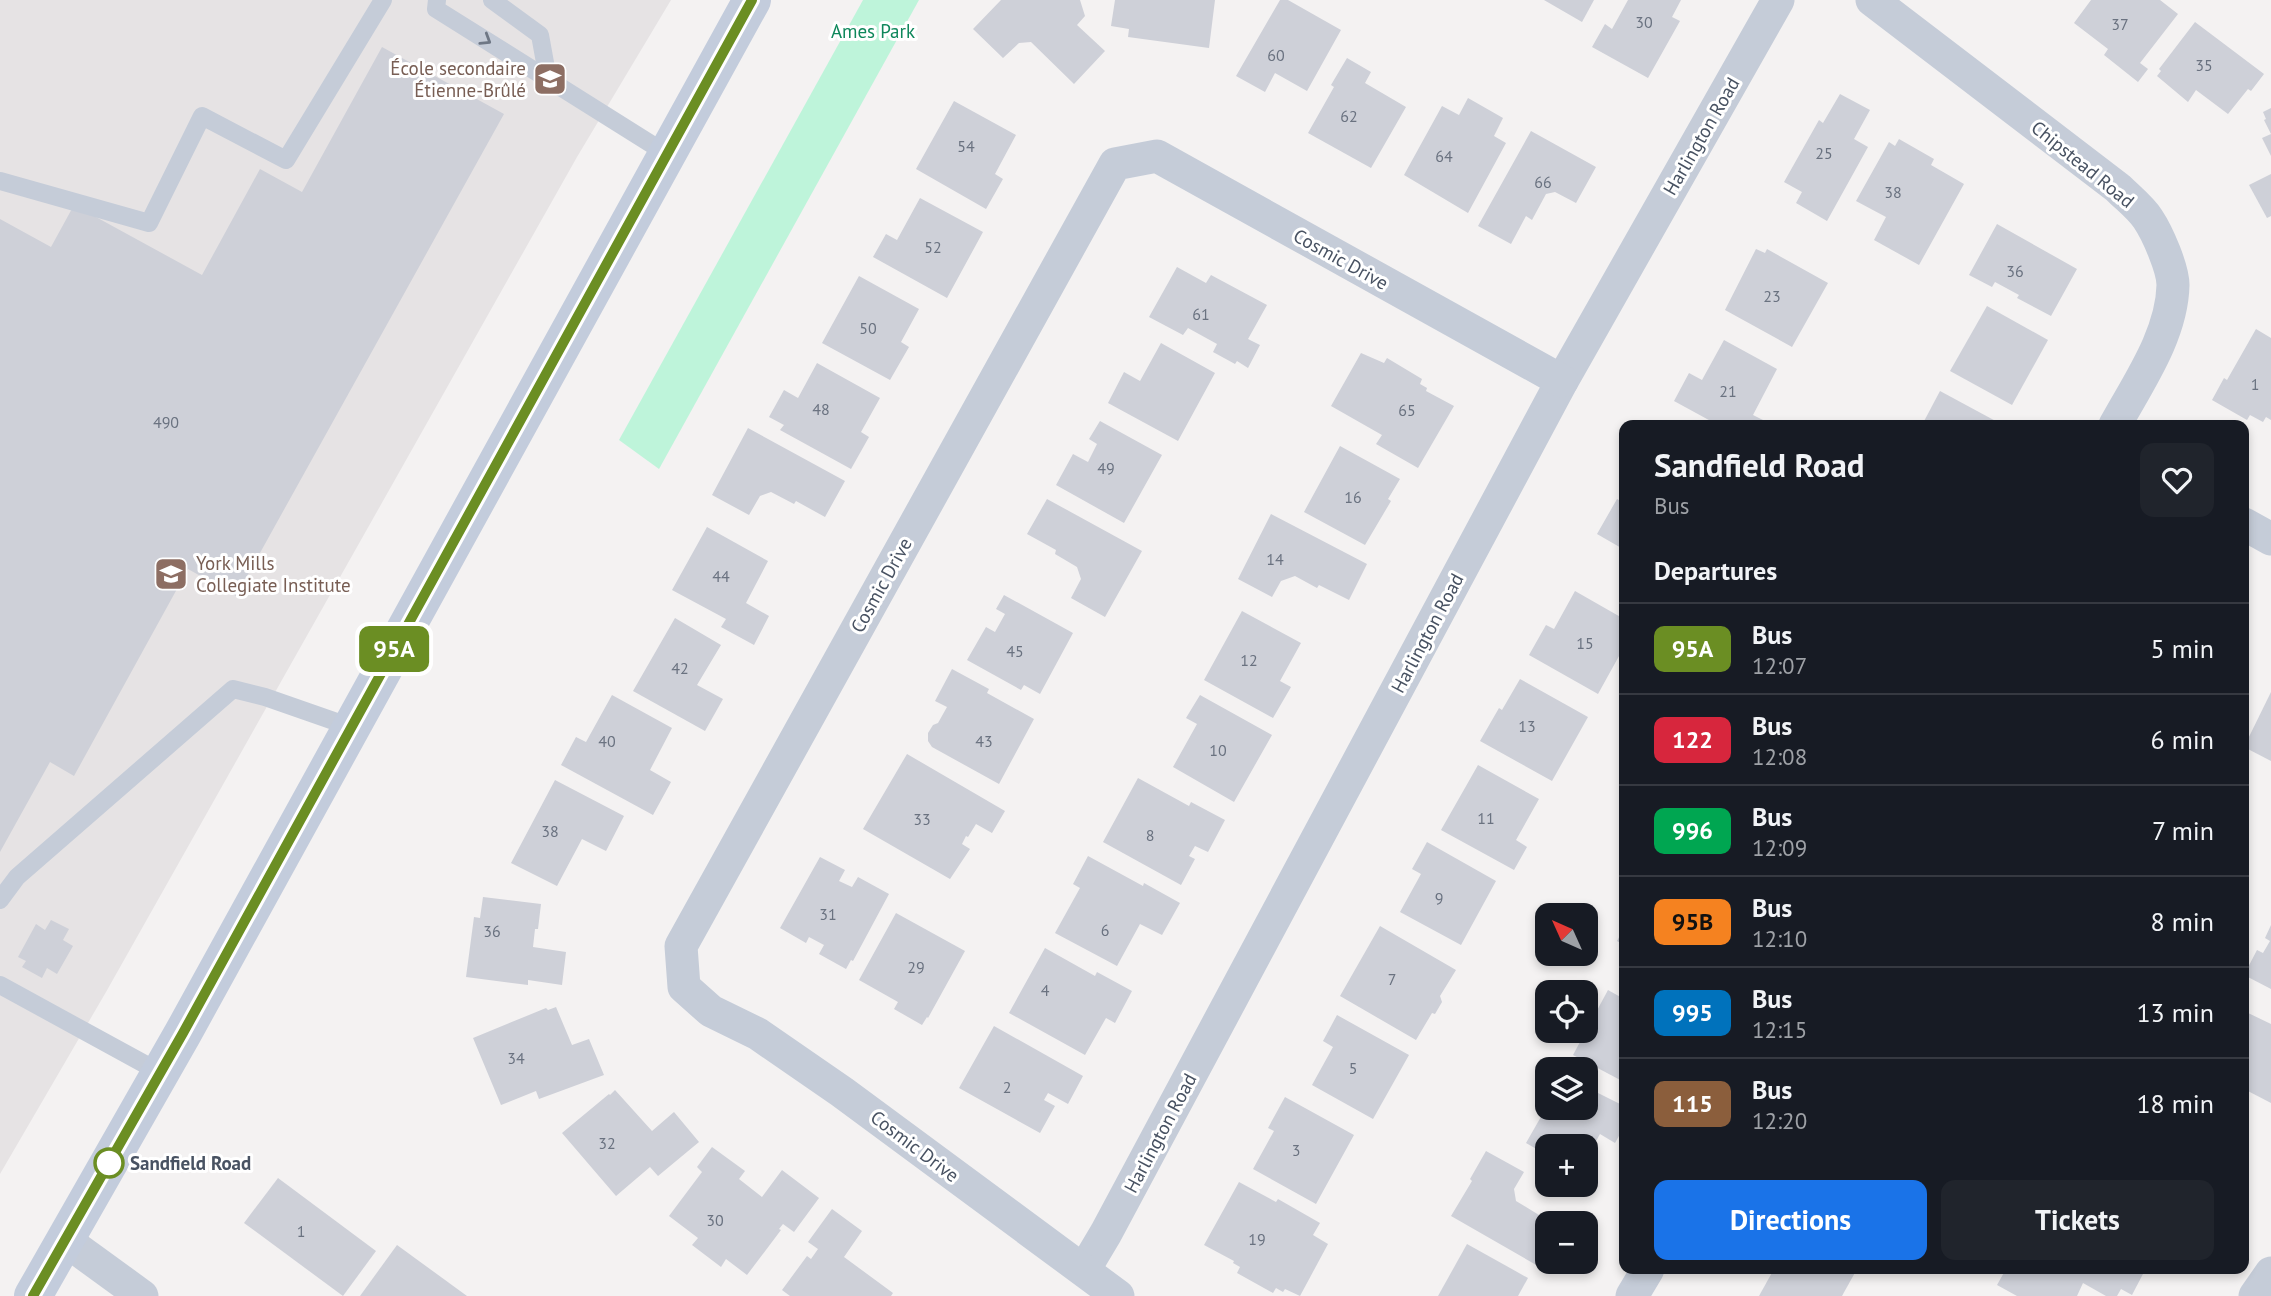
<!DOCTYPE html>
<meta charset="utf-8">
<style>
:root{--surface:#171b24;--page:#20242c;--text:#f1f3f6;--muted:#9ea1a6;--line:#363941;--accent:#1a73e8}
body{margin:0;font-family:"PT Sans",sans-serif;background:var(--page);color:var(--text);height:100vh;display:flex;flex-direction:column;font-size:26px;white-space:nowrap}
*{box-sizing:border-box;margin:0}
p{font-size:23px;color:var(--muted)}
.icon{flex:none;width:38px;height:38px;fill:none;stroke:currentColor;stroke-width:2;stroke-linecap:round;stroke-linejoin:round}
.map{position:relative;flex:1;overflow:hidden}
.drawer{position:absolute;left:1619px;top:420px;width:630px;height:854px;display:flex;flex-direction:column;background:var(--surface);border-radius:14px;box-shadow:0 4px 10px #0003}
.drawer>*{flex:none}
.badge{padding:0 14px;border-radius:10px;font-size:24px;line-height:46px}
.needle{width:46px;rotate:315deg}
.fabs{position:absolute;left:1535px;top:903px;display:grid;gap:14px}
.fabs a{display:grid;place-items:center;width:63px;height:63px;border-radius:14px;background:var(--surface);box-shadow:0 4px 10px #0003;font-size:35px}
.map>.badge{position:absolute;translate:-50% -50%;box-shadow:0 0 0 4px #fff}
h2{padding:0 35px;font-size:26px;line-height:63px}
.round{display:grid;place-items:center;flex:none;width:74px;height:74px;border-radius:14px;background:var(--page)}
.headline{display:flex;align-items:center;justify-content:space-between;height:119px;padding:0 35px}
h1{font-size:33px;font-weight:700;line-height:52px}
.action{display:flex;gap:14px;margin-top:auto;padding:14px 35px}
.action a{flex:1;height:80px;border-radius:14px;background:var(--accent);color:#fff;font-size:28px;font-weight:700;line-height:80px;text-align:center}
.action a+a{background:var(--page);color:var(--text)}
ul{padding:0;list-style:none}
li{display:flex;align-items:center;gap:21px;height:91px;padding:0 35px;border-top:2px solid var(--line)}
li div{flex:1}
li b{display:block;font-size:26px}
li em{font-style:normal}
li .badge{min-width:77px;font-weight:700;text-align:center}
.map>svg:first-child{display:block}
</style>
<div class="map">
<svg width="2271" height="1296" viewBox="0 0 2271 1296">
<rect width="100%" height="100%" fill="#f4f2f2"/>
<!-- education -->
<path fill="#e6e3e4" d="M0,0h671l-94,157 -471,835 -106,182z"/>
<!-- green -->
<path fill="#bef4da" d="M863,0h56l-260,469 -40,-29z"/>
<!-- building -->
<g fill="#ced0d8">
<path d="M1001,0h79l5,16 -8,9 28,26 -31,33 -43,-42 -12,1 -16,15 -30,-29z"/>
<path d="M1115,0h100l-6,48 -81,-11 1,-8 -18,-3z"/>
<path d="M1280,0h8l53,30 -34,61 -32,-18 -10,19 -29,-16z"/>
<path d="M1544,0h50l-12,22z"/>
<path d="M1628,0h53l-9,17 8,4 -32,57 -56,-31 13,-23 7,5z"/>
<path d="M2091,0h69l18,14 -38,49 8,6 -10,13 -34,-27 4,-6 -34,-26z"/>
<path d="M2195,22l69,52 -13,17 -3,-2 -20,25 -32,-24 -8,12 -31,-26 4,-5 -2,-2z"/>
<path d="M382,47l122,67 -268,482 -48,-27 -114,207 -24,-14 -50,90v-633l51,28 23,-42 128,70 58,-106 42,23z"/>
<path d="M1347,58l24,14 -6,11 41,24 -35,61 -63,-35 26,-46 -3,-2z"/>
<path d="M1840,94l30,16 -16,29 14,8 -41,74 -31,-18 6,-11 -18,-10 35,-62 4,3z"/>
<path d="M1468,98l35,20 -9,18 12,7 -38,70 -64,-38 38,-69 17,9z"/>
<path d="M954,101l62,34 -21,39 8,5 -17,30 -70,-40z"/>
<path d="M2271,108v48l-9,-18 9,-4 -7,-14 2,-1 -3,-7z"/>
<path d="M1531,131l65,36 -20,36 -21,-11 -9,2 -14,26 -6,-4 -15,28 -33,-18z"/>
<path d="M1899,139l35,20 -3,6 33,19 -45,81 -45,-25 12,-23 -30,-16 33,-59 6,4z"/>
<path d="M2271,174v42l-4,2 -18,-33z"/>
<path d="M920,198l63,34 -36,66 -74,-41 13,-23 11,6z"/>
<path d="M1997,224l80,45 -26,47 -34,-18 2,-3 -24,-13 -3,5 -23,-12z"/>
<path d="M1756,249l9,4 2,-4 61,34 -36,64 -67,-37z"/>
<path d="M1177,267l29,16 5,-8 56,30 -19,34 12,6 -12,23 -11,-7 -2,3 -22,-12 4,-8 -29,-16 -5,7 -34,-18z"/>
<path d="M859,276l60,33 -18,33 8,5 -19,33 -68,-37z"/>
<path d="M1987,306l61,34 -36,65 -62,-34z"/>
<path d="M2256,329l15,9v82l-5,-3 -3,5 -13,-7 -3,5 -35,-20 12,-22 3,2z"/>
<path d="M1724,340l53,29 -24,46 20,10h-55l-44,-24 15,-28 13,7z"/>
<path d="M1161,343l54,30 -37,68 -70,-38 16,-31 16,9z"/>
<path d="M1361,353l23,10 3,-5 35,21 -2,5 7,4 -1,3 28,15 -36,62 -42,-24 6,-9 -51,-29z"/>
<path d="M817,363l63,35 -19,34 8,5 -18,32 -71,-39 4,-5 -15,-8 15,-27 14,8z"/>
<path d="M1940,391l63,34h-81z"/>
<path d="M1100,421l62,34 -38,68 -68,-38 17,-31 15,8 9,-18 -8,-5z"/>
<path d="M748,428l97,53 -20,36 -29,-16 -2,3 -23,-12 -11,4 -11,19 -37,-20z"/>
<path d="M1340,446l60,33 -12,20 3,2 -26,44 -61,-33z"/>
<path d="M1047,499l95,52 -37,66 -34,-19 10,-19 -4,-12 -22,-13 1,-4 -29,-16z"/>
<path d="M1617,499l7,4v52l-3,-2 2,-4 -26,-15z"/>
<path d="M1271,514l96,50 -18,36 -30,-15 -2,3 -22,-12 -14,5 -9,16 -34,-18z"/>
<path d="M707,527l61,34 -22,42 23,13 -15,29 -33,-18 5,-8 -54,-29z"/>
<path d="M1575,591l49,28v28l-26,47 -69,-39 17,-30 8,4z"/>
<path d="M1004,595l69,38 -33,61 -16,-9 -3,5 -54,-30 19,-33 9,5 10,-18 -9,-5z"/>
<path d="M1242,611l59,32 -21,38 11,6 -18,31 -69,-38z"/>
<path d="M675,618l46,27 -24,40 26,14 -18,32 -72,-40z"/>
<path d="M952,669l37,20 -2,4 47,26 -35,65 -67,-37 -4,-6v-8l5,-8 5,-2 9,-16 -12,-6z"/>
<path d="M1520,679l68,38 -36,64 -72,-40 19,-33 3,2z"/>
<path d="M2271,692v69l-27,-14z"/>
<path d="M612,695l60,33 -22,42 21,12 -18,33 -92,-50 15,-28 10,5z"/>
<path d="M1200,695l72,40 -38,67 -61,-35 24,-43 -11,-6z"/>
<path d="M907,754l98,57 -13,22 -16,-9 -8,13 -2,-1 -4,8 8,5 -20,30 -87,-50z"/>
<path d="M1478,765l61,34 -23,41 11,7 -13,23 -73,-40z"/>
<path d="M1138,778l51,28 2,-4 34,18 -17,32 -13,-6 -6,10 6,3 -14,26 -78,-43z"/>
<path d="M555,780l69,36 -18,35 -24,-12 -25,47 -46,-23z"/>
<path d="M1427,842l69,39 -35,64 -61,-33 21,-38 -9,-5z"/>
<path d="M1088,856l55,30 1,-3 36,20 -18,32 -22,-11 -23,42 -62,-33 25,-45 -7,-4z"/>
<path d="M820,857l25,13 -6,11 13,6 6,-10 31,17 -36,67 -2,-1 -5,9 -27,-15 5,-9 -15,-8 -3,6 -26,-15z"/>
<path d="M483,897l58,7 -3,25h-3l-2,18 33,5 -4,33 -34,-5v5l-62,-8 8,-60 6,1z"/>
<path d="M896,913l69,38 -37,67 -1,-1 -5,8 -28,-16 4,-7 -39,-22z"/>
<path d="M51,920l18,9 -6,11 10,6 -16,28 -10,-6 -5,10 -20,-11 4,-6 -8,-4 18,-33 9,6z"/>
<path d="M2271,925v64l-27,-14 13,-25 6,3 7,-12 -5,-3z"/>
<path d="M1380,926l76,44 -16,26 2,6 -7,12 -3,-1 -16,27 -76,-44z"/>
<path d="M1624,928v17l-7,-4z"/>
<path d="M1045,948l50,28 2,-4 35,19 -17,32 -9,-5 -21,37 -76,-42z"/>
<path d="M1608,990l16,9v83l-51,-27z"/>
<path d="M556,1007l16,38 17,-6 15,36 -65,24 -3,-8 -35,14 -28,-67 73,-30 2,2z"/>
<path d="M2244,1011l27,13v79l-27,-14z"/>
<path d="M1337,1015l72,40 -36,64 -61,-34 21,-38 -10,-6z"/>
<path d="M994,1026l89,50 -15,28 -20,-11 -4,7 11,6 -15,27 -81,-45z"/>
<path d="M1586,1087l38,19v21l-9,16 -15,-9 -14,25v-13h-39v9l-21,-12 20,-35h40z"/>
<path d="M615,1090l37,41 22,-19 25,30 -41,34 -8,-9 -34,29 -54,-63 47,-39 1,1z"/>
<path d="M1285,1097l69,38 -38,69 -63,-35 21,-38 -6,-3z"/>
<path d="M712,1147l33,24 -6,8 23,18 20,-27 37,28 -25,34 -11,-8 -4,5 2,1 -34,45 -21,-16 -5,8 -29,-22 6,-7 -29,-22 33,-44 -5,-5z"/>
<path d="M1486,1151l38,21 -10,17 2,12 23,14 -2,3 10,6v38h3l-5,8 -94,-54 21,-35 -2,-2z"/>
<path d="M278,1178l98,73 -33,45 -99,-73z"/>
<path d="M1239,1182l37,20 2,-3 42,24 -7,12 15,9 -28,52 -15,-7 -2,3 -7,-4 -3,5 -36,-20 3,-6 -7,-4 1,-2 -30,-16z"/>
<path d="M832,1209l30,22 -18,26 49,36 -2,3h-101l-8,-6 25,-34 4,3 7,-10 -10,-7z"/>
<path d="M1467,1244l61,34 -10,18h-80z"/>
<path d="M397,1245l70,51h-107z"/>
<path d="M1774,1269h83l-15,27h-83z"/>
<path d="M2006,1269h133l5,3 -12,23 -11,-6 -4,7h-11l-23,-13 -6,13h-60l-20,-11z"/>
</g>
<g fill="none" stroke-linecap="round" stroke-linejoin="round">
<!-- lane -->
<g stroke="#c5ccd8" stroke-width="18">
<path d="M437,0l-1,9 231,145"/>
<path d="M492,0l48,35 8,44"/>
<path d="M0,181l149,42 53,-107 84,44 97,-160"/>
<path d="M0,900l17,-23 216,-188 32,8 86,30"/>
<path d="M0,985l161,88"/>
</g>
<!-- street -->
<g stroke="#c5ccd8" stroke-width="33">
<path d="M1872,0l246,188c10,10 23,20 30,31 10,15 25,50 25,66 -1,50 -35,98 -58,140"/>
<path d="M2244,524l27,15"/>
<path d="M65,1240l77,56"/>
<path d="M1084,1270l22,-37 456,-852 216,-381"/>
<path d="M1118,1296l-276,-204 -84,-58 -47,-23 -27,-24 -3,-41 434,-782 42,-8 405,225"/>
<path d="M1632,1296l16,-27"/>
<path d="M2255,1296l16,-23"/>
</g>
<!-- secondary -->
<path stroke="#c3ccdc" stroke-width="38" d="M33,1296l150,-263 569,-1033"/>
</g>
<!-- one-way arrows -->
<defs><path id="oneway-chevron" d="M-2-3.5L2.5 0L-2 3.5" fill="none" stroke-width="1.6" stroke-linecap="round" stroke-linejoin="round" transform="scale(1.75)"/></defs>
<use stroke="#6e7785" href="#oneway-chevron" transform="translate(486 40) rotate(32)"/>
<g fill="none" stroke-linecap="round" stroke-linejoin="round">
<defs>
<path id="line" d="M33,1296l150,-263 569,-1033"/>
</defs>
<!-- line casing -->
<use href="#line" stroke="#fff" stroke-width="16"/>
<!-- line -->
<use href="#line" stroke="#6b8e23" stroke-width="10"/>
</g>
<!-- icons -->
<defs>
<symbol id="school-square" viewBox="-11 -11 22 22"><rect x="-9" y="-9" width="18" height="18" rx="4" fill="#8d6e63" stroke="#fff"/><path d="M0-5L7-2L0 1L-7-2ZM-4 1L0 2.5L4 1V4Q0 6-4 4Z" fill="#fff"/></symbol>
</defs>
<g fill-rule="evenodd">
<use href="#school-square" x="531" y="60" width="38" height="38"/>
<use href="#school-square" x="152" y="555" width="38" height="38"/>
</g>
<!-- markers -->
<circle fill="#fff" stroke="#6b8e23" stroke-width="3.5" cx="109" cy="1163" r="14"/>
<g text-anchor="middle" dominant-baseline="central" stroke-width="6" stroke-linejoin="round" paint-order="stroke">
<!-- number labels -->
<g font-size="16" fill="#6a7280">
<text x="1644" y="22">30</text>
<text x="2120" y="24">37</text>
<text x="1276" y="55">60</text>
<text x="2204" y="65">35</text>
<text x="1349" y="116">62</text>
<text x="966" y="146">54</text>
<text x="1824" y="153">25</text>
<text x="1444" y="156">64</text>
<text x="1543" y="182">66</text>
<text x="1893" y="192">38</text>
<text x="933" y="247">52</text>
<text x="2015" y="271">36</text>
<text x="1772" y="296">23</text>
<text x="1201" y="314">61</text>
<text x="868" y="328">50</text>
<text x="2255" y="384">1</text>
<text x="1728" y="391">21</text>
<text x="821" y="409">48</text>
<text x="1407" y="410">65</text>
<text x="166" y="422">490</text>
<text x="1106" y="468">49</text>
<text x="1353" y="497">16</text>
<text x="1275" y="559">14</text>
<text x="721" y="576">44</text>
<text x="1585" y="643">15</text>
<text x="1015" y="651">45</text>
<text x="1249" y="660">12</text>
<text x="680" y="668">42</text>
<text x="1527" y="726">13</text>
<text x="607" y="741">40</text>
<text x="984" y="741">43</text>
<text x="1218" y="750">10</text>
<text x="1486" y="818">11</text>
<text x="922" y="819">33</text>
<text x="550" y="831">38</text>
<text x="1150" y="835">8</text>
<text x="1439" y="898">9</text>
<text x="828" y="914">31</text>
<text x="1105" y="930">6</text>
<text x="492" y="931">36</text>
<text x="916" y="967">29</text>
<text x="1392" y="979">7</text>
<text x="1045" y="990">4</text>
<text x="516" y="1058">34</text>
<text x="1353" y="1068">5</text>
<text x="1007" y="1087">2</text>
<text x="607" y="1143">32</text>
<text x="1296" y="1150">3</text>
<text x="715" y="1220">30</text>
<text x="301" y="1231">1</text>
<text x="1257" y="1239">19</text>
</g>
<!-- park labels -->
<g font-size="19" fill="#0e875b" stroke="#fff">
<text x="873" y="31">Ames Park</text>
</g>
<!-- education labels -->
<g font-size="19" fill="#785e54" stroke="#fff" text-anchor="end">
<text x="526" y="68">École secondaire<tspan x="526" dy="22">Étienne-Brûlé</tspan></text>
<text x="196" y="563" text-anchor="start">York Mills<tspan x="196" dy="22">Collegiate Institute</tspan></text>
</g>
<!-- street labels -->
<g font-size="19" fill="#485262" stroke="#fff">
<text transform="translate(1701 136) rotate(-60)">Harlington Road</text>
<text transform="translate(2083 164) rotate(39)">Chipstead Road</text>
<text transform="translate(1341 259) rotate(29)">Cosmic Drive</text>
<text transform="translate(881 585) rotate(-61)">Cosmic Drive</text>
<text transform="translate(1427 633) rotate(-62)">Harlington Road</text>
<text transform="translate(1160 1133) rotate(-62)">Harlington Road</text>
<text transform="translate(915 1146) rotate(37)">Cosmic Drive</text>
</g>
<!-- stop labels -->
<g font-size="19" font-weight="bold" fill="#485262" stroke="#fff" text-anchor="start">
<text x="130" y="1163">Sandfield Road</text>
</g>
</g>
</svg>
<div class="fabs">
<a><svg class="needle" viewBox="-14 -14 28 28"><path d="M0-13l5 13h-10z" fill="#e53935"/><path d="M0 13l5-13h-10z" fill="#9ea1a6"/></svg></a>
<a><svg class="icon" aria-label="locate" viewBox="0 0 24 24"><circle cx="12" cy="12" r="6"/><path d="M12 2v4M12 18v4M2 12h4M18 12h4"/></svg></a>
<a><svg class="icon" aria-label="layers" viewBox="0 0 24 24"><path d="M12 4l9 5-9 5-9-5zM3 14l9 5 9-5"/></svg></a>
<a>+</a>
<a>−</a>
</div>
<b class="badge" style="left:394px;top:649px;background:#6b8e23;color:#fff">95A</b>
<section class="drawer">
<div class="headline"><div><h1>Sandfield Road</h1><p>Bus</p></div><a class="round"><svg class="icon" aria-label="heart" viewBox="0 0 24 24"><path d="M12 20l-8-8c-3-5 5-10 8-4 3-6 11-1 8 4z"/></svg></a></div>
<h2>Departures</h2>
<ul>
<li><span class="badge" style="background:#6b8e23;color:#fff">95A</span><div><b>Bus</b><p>12:07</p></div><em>5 min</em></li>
<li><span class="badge" style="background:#d7263d;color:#fff">122</span><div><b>Bus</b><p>12:08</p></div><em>6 min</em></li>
<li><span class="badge" style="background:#00a651;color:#fff">996</span><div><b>Bus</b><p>12:09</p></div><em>7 min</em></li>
<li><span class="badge" style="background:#f58220;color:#111">95B</span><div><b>Bus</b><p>12:10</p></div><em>8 min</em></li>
<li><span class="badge" style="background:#0072bc;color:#fff">995</span><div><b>Bus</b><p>12:15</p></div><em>13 min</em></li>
<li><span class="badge" style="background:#8b5e3c;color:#fff">115</span><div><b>Bus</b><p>12:20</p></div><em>18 min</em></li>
</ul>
<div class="action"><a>Directions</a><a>Tickets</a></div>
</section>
</div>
